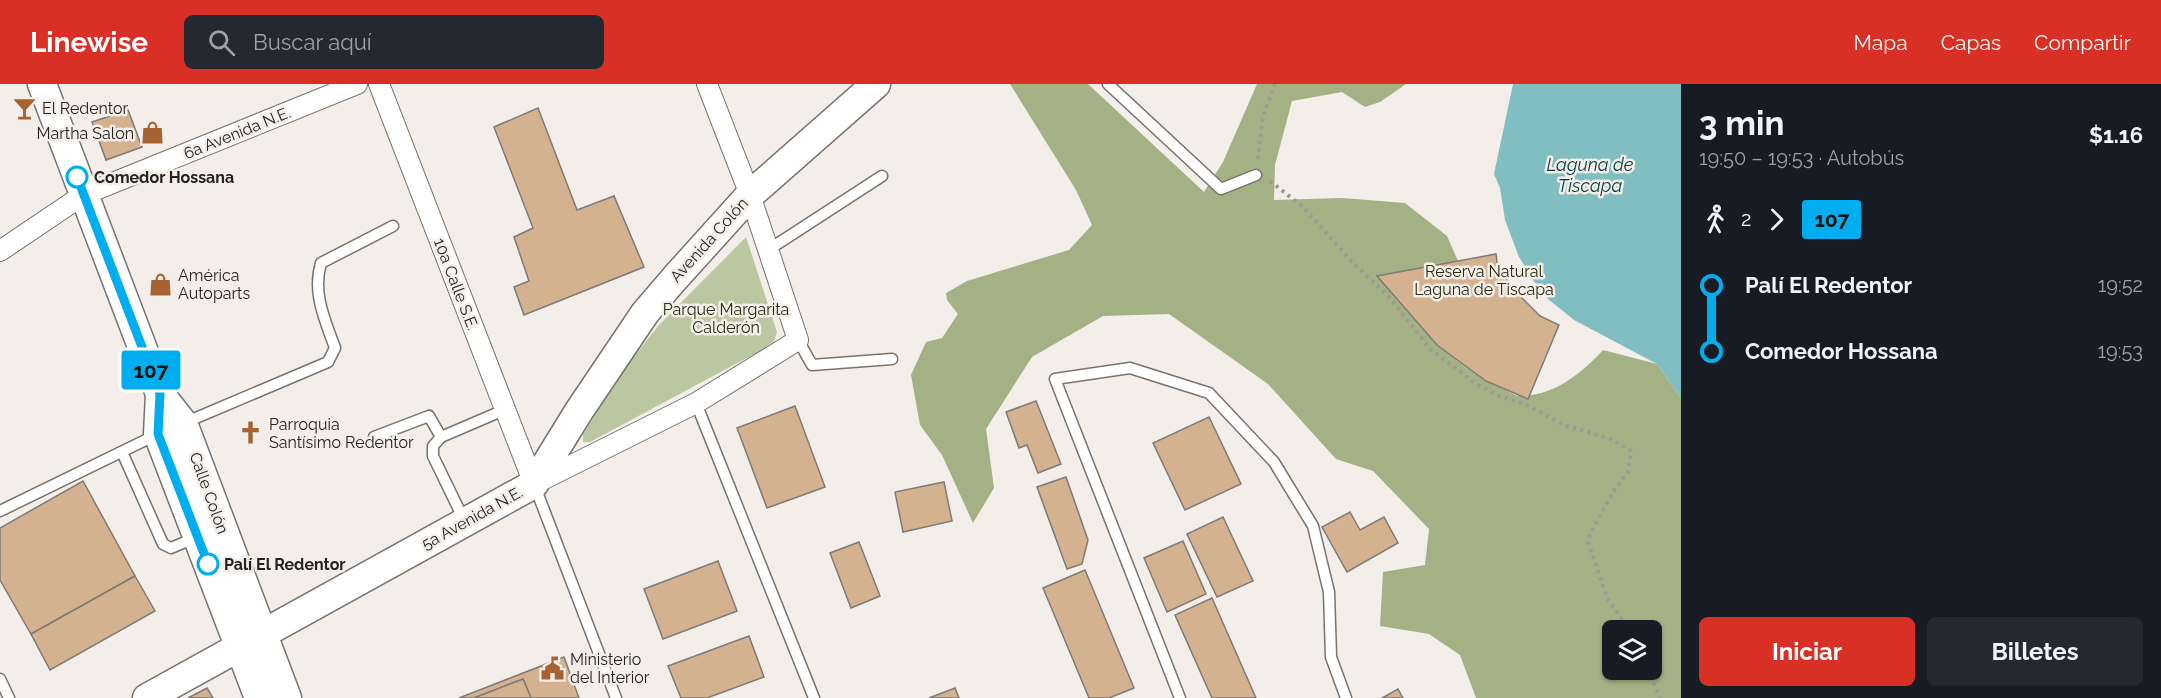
<!DOCTYPE html>
<html lang="es">
<meta charset="utf-8">
<style>
:root{--surface:#171b24;--page:#242831;--text:#f1f3f6;--muted:#9ea1a6;--accent:#d93025}
body{margin:0;font-family:Raleway,sans-serif;background:var(--page);color:var(--text);height:100vh;display:flex;flex-direction:column;font-size:22px;white-space:nowrap}
*{box-sizing:border-box;margin:0}
p{font-size:20px;color:var(--muted)}
.icon{flex:none;width:33px;height:33px;fill:none;stroke:currentColor;stroke-width:2;stroke-linecap:round;stroke-linejoin:round}
.map{position:relative;flex:1;overflow:hidden}
.drawer{display:flex;flex-direction:column;background:var(--surface);width:480px}
.drawer>*{flex:none}
.badge{padding:0 12px;border-radius:4px;font-size:21px;line-height:39px}
.controls{position:absolute;left:1602px;top:536px;display:grid;gap:12px}
.controls a{display:grid;place-items:center;width:60px;height:60px;border-radius:9px;background:var(--surface);box-shadow:0 2px 4px #0004;font-size:30px}
.map>.badge{position:absolute;translate:-50% -50%;box-shadow:0 0 0 3px #fff}
.legs{display:flex;align-items:center;gap:9px;height:66px;padding:0 18px;font-size:20px}
.legs p{margin-inline-start:auto}
.summary{display:flex;align-items:center;justify-content:space-between;height:102px;padding:0 18px}
h1{font-size:33px;font-weight:700;line-height:45px}
.cta{display:flex;gap:12px;margin-top:auto;padding:12px 18px}
.cta a{flex:1;height:69px;border-radius:9px;background:var(--accent);color:#fff;font-size:24px;font-weight:700;line-height:69px;text-align:center}
.cta a+a{background:var(--page);color:var(--text)}
ul{padding:0 18px;list-style:none}
li{display:flex;align-items:center;gap:21px;height:66px;font-size:22px}
li i{display:grid;place-items:center;width:9px;height:100%;margin:0 8px;background:currentColor}
li i::after{content:'';width:15px;height:15px;margin:-8px;border:4px solid;border-radius:50%;background:var(--surface)}
li p{margin-inline-start:auto}
li:first-child i{background:linear-gradient(#0000 50%,currentColor 0)}
li:last-child i{background:linear-gradient(currentColor 50%,#0000 0)}
header{display:flex;align-items:center;gap:36px;box-sizing:border-box;height:84px;padding:0 30px;background:var(--accent);color:#fff}
header strong{font-size:28px}
nav{display:flex;gap:33px;margin-inline-start:auto;font-size:21px}
.search{width:420px;height:54px;background:var(--page);display:flex;align-items:center;gap:15px;box-sizing:border-box;padding:0 21px;border-radius:9px;color:var(--muted);font-size:22px}
main{display:flex;flex:1;min-height:0}
.map>svg:first-child{display:block}
</style>
<header>
<strong>Linewise</strong>
<div class="search"><svg class="icon" aria-label="search" viewBox="0 0 24 24"><circle cx="10" cy="10" r="6"/><path d="M15 15l6 6"/></svg>Buscar aquí</div>
<nav><a>Mapa</a><a>Capas</a><a>Compartir</a></nav>
</header>
<main>
<div class="map">
<svg width="1681" height="614" viewBox="0 0 1681 614">
<rect width="100%" height="100%" fill="#f3eee9"/>
<!-- green -->
<path fill="#bbc7a0" d="M746,153l31,95 -3,9 -16,11 -168,90h-7v-7l36,-60 40,-50z"/>
<!-- forest -->
<path fill="#a4b185" fill-rule="evenodd" d="M1010,0h78l116,108 19,-30 34,-78h149l-26,18 -15,5 -23,-15 -50,9 -17,64 -1,35 68,-2 63,5 42,33 11,25 -81,15c38,43 73,90 126,113 5,2 12,7 17,7 34,0 62,-23 83,-46l54,14 24,34v300h-205l-16,-43 -31,-21 -49,-8 3,-54 42,-7 4,-36 -56,-58 -37,-12 -68,-75 -99,-70 -66,2 -71,41 -46,72 8,59 -21,35 -31,-68 -22,-30 -9,-50 15,-33 16,-4 16,-24 -11,-14 -1,-7 21,-12 102,-31 23,-25 -16,-35zM1612,546h40v39h-40z"/>
<!-- water -->
<path fill="#81bec2" d="M1513,0h168v314l-24,-34 -83,-44 -26,-21 -15,-19 -14,-23 -14,-37 -5,-32 -6,-14z"/>
<!-- building -->
<g fill="#d5b28f" stroke="#7e7a76" stroke-width="1.5">
<path d="M538,24l39,102 37,-14 30,71 -120,48 -10,-28 15,-6 -15,-44 19,-9 -39,-101z"/>
<path d="M128,26l14,37 -36,13 -14,-38z"/>
<path d="M1496,170l2,15 22,27 20,20 19,9 -31,74 -42,-18 -49,-36 -60,-69z"/>
<path d="M1036,317l25,63 -23,9 -11,-28 -8,3 -13,-36z"/>
<path d="M795,322l30,81 -58,21 -30,-80z"/>
<path d="M1209,333l32,67 -56,26 -32,-67z"/>
<path d="M1066,393l22,63 -6,24 -15,5 -30,-82z"/>
<path d="M83,397l52,95 -104,58 -31,-54v-52z"/>
<path d="M944,398l8,39 -49,11 -8,-40z"/>
<path d="M1350,428l10,18 24,-13 14,26 -51,29 -25,-45z"/>
<path d="M1223,433l30,64 -36,16 -30,-63z"/>
<path d="M1183,457l23,53 -39,18 -23,-54z"/>
<path d="M859,458l21,54 -29,12 -21,-55z"/>
<path d="M718,477l19,50 -74,28 -19,-50z"/>
<path d="M1085,486l49,118 -25,10h-20l-46,-110z"/>
<path d="M135,492l20,35 -105,59 -19,-36z"/>
<path d="M1212,514l44,100h-44l-37,-83z"/>
<path d="M749,552l15,41 -57,21h-26l-13,-32z"/>
<path d="M564,573l15,41h-48l-8,-19 -49,19h-15z"/>
<path d="M523,595l8,19h-57z"/>
<path d="M207,604l6,10h-25z"/>
<path d="M955,604l4,10h-30z"/>
<path d="M1398,605l5,9h-21z"/>
</g>
<g fill="none" stroke-linecap="round" stroke-linejoin="round">
<defs>
<g id="lane">
<path d="M1108,0l113,105 35,-14"/>
<path d="M768,166l114,-74"/>
<path d="M798,256l14,25 80,-6"/>
<path d="M696,319l118,295"/>
<path d="M184,339l144,-61 7,-14c-10,-28 -23,-55 -14,-85l72,-37"/>
<path d="M374,353l55,-21 12,21"/>
<path d="M122,368l41,92 8,4 26,-11"/>
<path d="M534,400l82,214"/>
<path d="M0,427l158,-77"/>
<path d="M465,438l-32,-66v-10l8,-9 63,-27"/>
<path d="M0,595l9,19"/>
<path d="M1180,614l-125,-319 75,-11 79,25 65,69 39,64 16,66 2,65 15,41"/>
</g>
<g id="street">
<path d="M379,0l155,400 162,-81 102,-63 -48,-145 -43,-111"/>
<path d="M0,167l83,-56 274,-111"/>
</g>
<g id="secondary">
<path d="M42,0l118,310 23,29 104,275"/>
<path d="M160,310l-2,40 101,264"/>
<path d="M147,614l387,-214 45,-73 66,-98 30,-35 75,-83 126,-111"/>
</g>
</defs>
<!-- lane casing -->
<use href="#lane" stroke="#787370" stroke-width="13"/>
<!-- street casing -->
<use href="#street" stroke="#787370" stroke-width="22"/>
<!-- secondary casing -->
<use href="#secondary" stroke="#787370" stroke-width="31"/>
<!-- path -->
<g stroke="#9d9995" stroke-width="4" stroke-dasharray="3 4.5" stroke-linecap="butt">
<path d="M1258,75l5,-43 12,-32"/>
<path d="M1270,97l33,26 49,55 38,36 40,51 45,34 22,12 30,10 37,20 47,14 20,12 -3,21 -15,20 -22,40 -3,10 20,58 22,30"/>
<path d="M1648,585l12,29"/>
</g>
<!-- lane -->
<use href="#lane" stroke="#fff" stroke-width="10"/>
<!-- street -->
<use href="#street" stroke="#fff" stroke-width="20"/>
<!-- secondary -->
<use href="#secondary" stroke="#fff" stroke-width="28"/>
</g>
<g fill="none" stroke-linecap="round" stroke-linejoin="round">
<defs>
<path id="line-1" d="M77,93l83,217 -2,40 50,130"/>
</defs>
<!-- line-1 casing -->
<use href="#line-1" stroke="#fff" stroke-width="14"/>
<!-- line-1 -->
<use href="#line-1" stroke="#00adee" stroke-width="9"/>
</g>
<!-- icons -->
<defs>
<symbol id="bar-bare" viewBox="-9 -9 18 18"><path d="M-6-5H6L.8 .8V4.5H3.5V6h-7V4.5H-.8V.8Z" fill="#a66331" stroke="#f3eee9" stroke-width="2.5" paint-order="stroke"/></symbol>
<symbol id="shop-bare" viewBox="-9 -9 18 18"><path d="M-5-2.5h2.3a2.7 3.5 0 0 1 5.4 0H5L5.5 6h-11ZM-1.5-2.5h3a1.5 2.3 0 0 0-3 0Z" fill="#a66331" stroke="#f3eee9" stroke-width="2.5" paint-order="stroke"/></symbol>
<symbol id="church-bare" viewBox="-9 -9 18 18"><path d="M-1.2-6h2.4v3.5h3.3v2.4h-3.3V6h-2.4V-.1h-3.3v-2.4h3.3Z" fill="#a66331" stroke="#f3eee9" stroke-width="2.5" paint-order="stroke"/></symbol>
<symbol id="civic-bare" viewBox="-9 -9 18 18"><path d="M-.6-6.5H3V-4.5H.6V-3L4-1V1h2V6H-6V1h2V-1L-.6-3ZM-1.2 2.5V6h2.4V2.5Z" fill="#a66331" stroke="#f3eee9" stroke-width="2.5" paint-order="stroke"/></symbol>
</defs>
<g fill-rule="evenodd">
<use href="#bar-bare" x="8" y="8" width="33" height="33"/>
<use href="#shop-bare" x="136" y="32" width="33" height="33"/>
<use href="#shop-bare" x="144" y="184" width="33" height="33"/>
<use href="#church-bare" x="234" y="332" width="33" height="33"/>
<use href="#civic-bare" x="536" y="568" width="33" height="33"/>
</g>
<!-- markers -->
<g fill="#fff" stroke="#00adee" stroke-width="3">
<circle cx="77" cy="93" r="10"/>
<circle cx="208" cy="480" r="10"/>
</g>
<g text-anchor="middle" dominant-baseline="central" stroke-width="5" stroke-linejoin="round" paint-order="stroke">
<!-- poi labels -->
<g font-size="16" fill="#252321" stroke="#f3eee9" text-anchor="start">
<text x="42" y="24">El Redentor</text>
<text x="134" y="49" text-anchor="end">Martha Salon</text>
<text x="178" y="191">América<tspan x="178" dy="18">Autoparts</tspan></text>
<text x="269" y="340">Parroquia<tspan x="269" dy="18">Santísimo Redentor</tspan></text>
<text x="570" y="575">Ministerio<tspan x="570" dy="18">del Interior</tspan></text>
</g>
<!-- street labels -->
<g font-size="16" fill="#252321" stroke="#f3eee9">
<text transform="translate(237 49) rotate(-22)">6a Avenida N.E.</text>
<text transform="translate(709 156) rotate(-48)">Avenida Colón</text>
<text transform="translate(456 200) rotate(69)">10a Calle S.E.</text>
<text transform="translate(209 409) rotate(70)">Calle Colón</text>
<text transform="translate(472 434) rotate(-29)">5a Avenida N.E.</text>
</g>
<!-- stop labels -->
<g font-size="16" font-weight="bold" fill="#252321" stroke="#f3eee9" text-anchor="start">
<text x="94" y="93">Comedor Hossana</text>
<text x="224" y="480">Palí El Redentor</text>
</g>
<!-- park labels -->
<g font-size="16" fill="#262e0c" stroke="#f3eee9">
<text x="1484" y="187">Reserva Natural<tspan x="1484" dy="18">Laguna de Tiscapa</tspan></text>
<text x="726" y="225">Parque Margarita<tspan x="726" dy="18">Calderón</tspan></text>
</g>
<!-- water labels -->
<g font-size="18" font-style="italic" fill="#023e42" stroke="#f3eee9">
<text x="1590" y="80">Laguna de<tspan x="1590" dy="21">Tiscapa</tspan></text>
</g>
</g>
</svg>
<div class="controls">
<a><svg class="icon" aria-label="layers" viewBox="0 0 24 24"><path d="M12 4l9 5-9 5-9-5zM3 14l9 5 9-5"/></svg></a>
</div>
<b class="badge" style="left:151px;top:286px;background:#00adee;color:#111">107</b>
</div>
<section class="drawer">
<div class="summary"><div><h1>3 min</h1><p>19:50 – 19:53 · Autobús</p></div><b>$1.16</b></div>
<div class="legs"><svg class="icon" aria-label="walk" viewBox="0 0 24 24"><circle cx="13" cy="4" r="2"/><path d="M13 8l-2 6 4 7M11 14l-3 7M7 12l3-4h3l4 4"/></svg>2<svg class="icon" aria-label="forward" viewBox="0 0 24 24"><path d="M9 5l7 7-7 7"/></svg><b class="badge" style="background:#00adee;color:#111">107</b></div>
<ul>
<li><i style="color:#00adee"></i><b>Palí El Redentor</b><p>19:52</p></li>
<li><i style="color:#00adee"></i><b>Comedor Hossana</b><p>19:53</p></li>
</ul>
<div class="cta"><a>Iniciar</a><a>Billetes</a></div>
</section>
</main>
